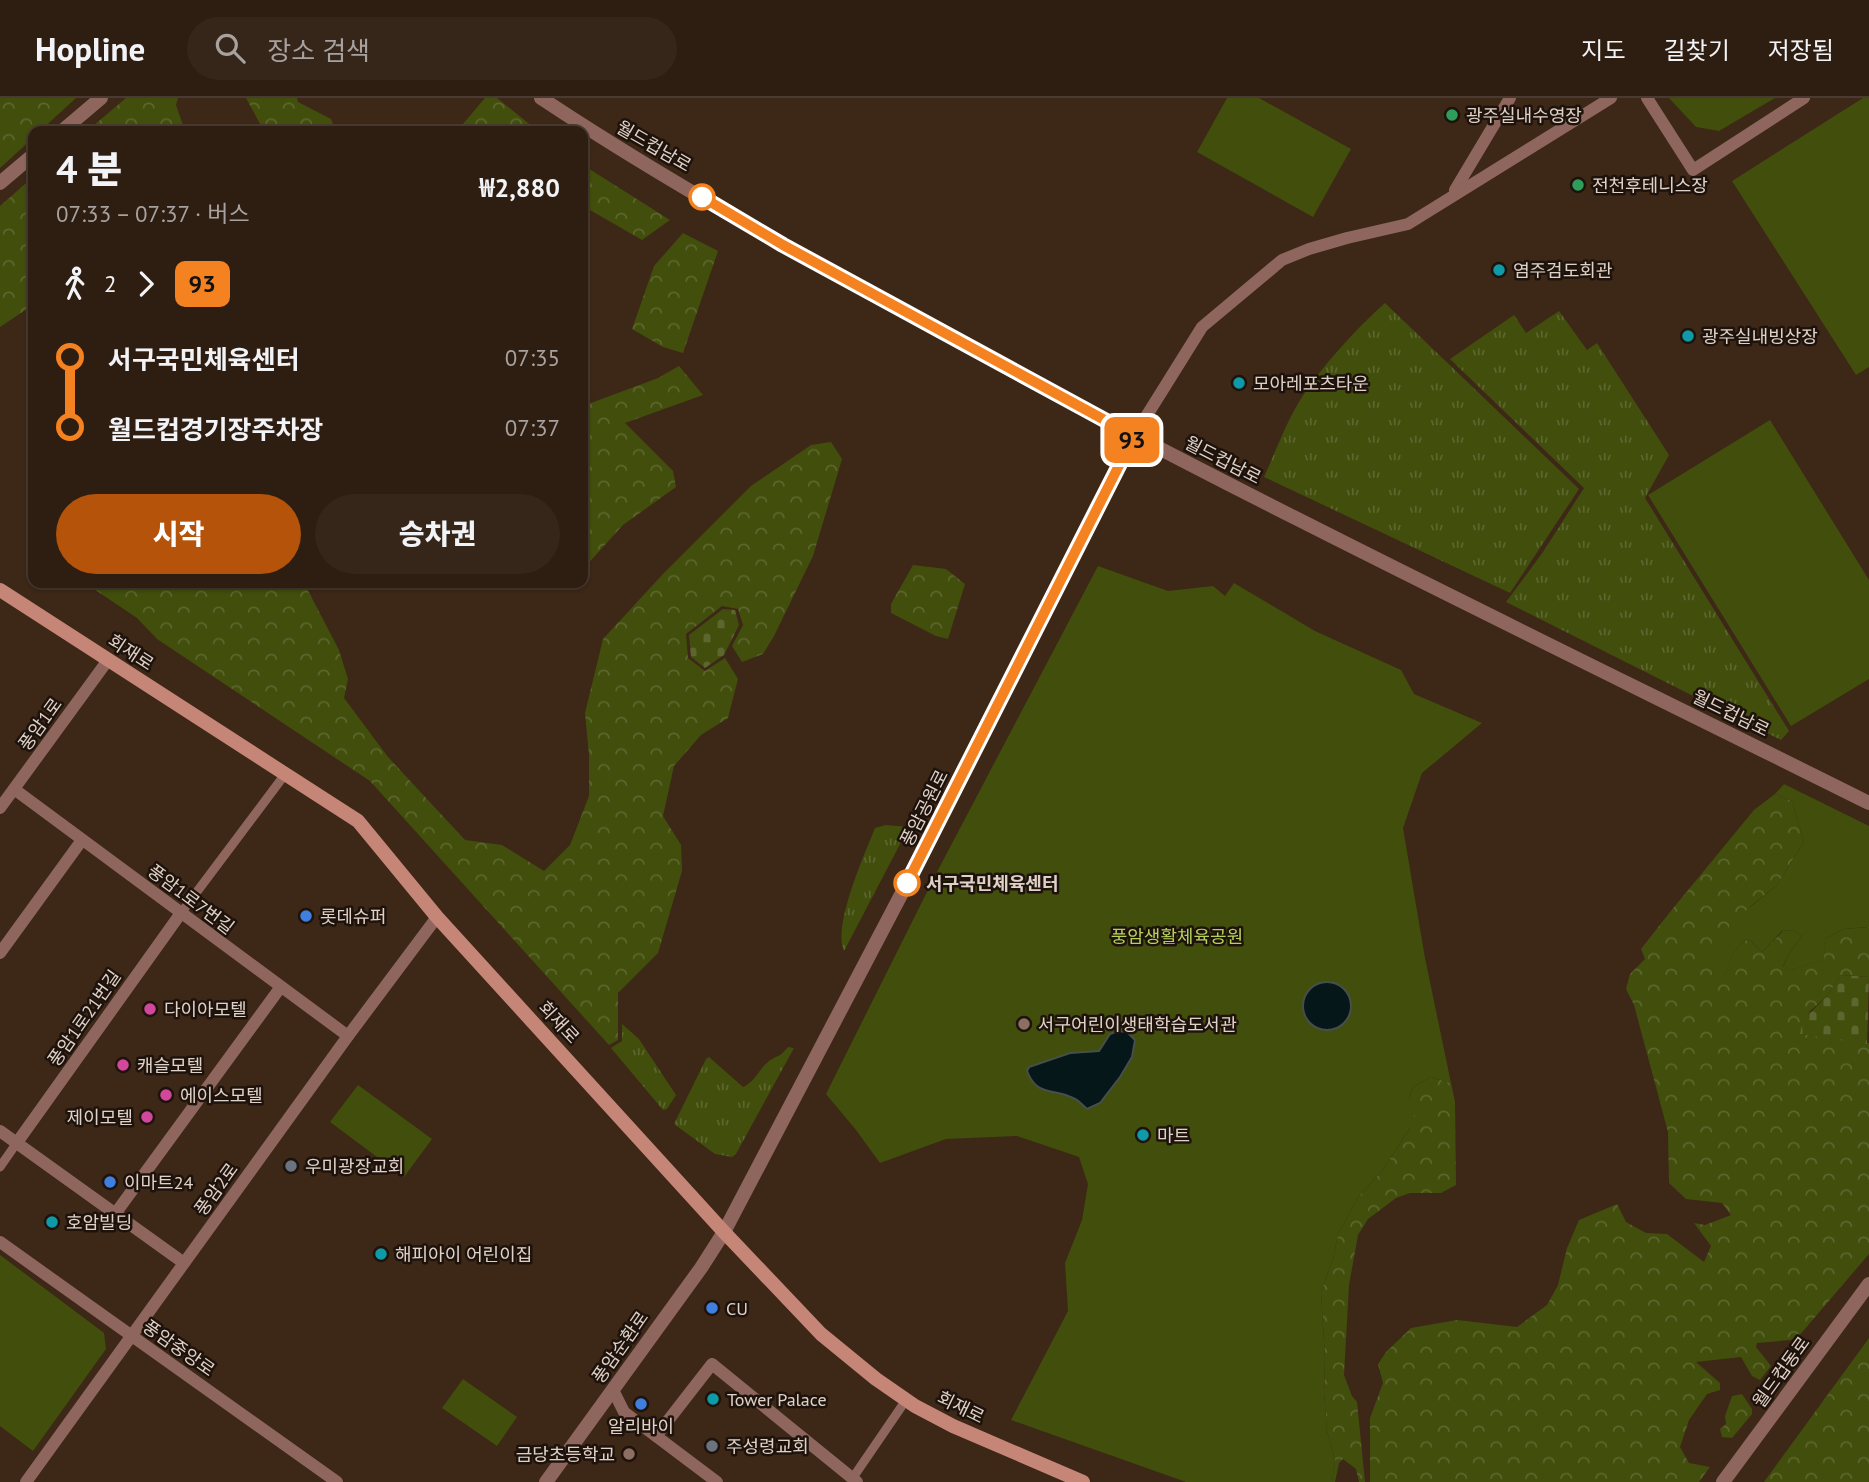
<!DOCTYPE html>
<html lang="ko">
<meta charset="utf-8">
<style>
:root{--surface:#2e1d11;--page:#36261a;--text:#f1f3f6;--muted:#a7a29f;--line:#493b31;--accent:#b45309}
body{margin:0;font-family:"PT Sans","Noto Sans KR",sans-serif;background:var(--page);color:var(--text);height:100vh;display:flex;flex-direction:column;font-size:26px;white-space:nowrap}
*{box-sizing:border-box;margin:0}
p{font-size:23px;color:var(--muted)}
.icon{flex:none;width:38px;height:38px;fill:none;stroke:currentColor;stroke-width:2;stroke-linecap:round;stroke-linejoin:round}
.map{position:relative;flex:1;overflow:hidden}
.sheet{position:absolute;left:28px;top:28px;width:560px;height:462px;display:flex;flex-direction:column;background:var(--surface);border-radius:14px;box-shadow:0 2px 5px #0004,0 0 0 2px var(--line)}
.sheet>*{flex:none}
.badge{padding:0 14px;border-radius:10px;font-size:24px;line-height:46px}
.map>.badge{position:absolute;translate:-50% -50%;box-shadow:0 0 0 4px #fff}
.legs{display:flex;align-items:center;gap:10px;height:77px;padding:0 28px;font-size:23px}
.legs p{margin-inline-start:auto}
.headline{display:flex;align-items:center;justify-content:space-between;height:119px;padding:0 28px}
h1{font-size:38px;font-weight:800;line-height:52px}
.primary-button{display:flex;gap:14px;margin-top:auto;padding:14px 28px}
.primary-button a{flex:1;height:80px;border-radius:42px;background:var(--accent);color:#fff;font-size:28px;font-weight:800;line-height:80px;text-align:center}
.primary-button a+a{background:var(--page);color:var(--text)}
ul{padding:0 28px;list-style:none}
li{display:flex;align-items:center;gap:24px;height:70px;font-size:26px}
li i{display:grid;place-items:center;width:10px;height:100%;margin:0 9px;background:currentColor}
li i::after{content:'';width:18px;height:18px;margin:-9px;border:5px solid;border-radius:50%;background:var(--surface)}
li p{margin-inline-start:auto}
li:first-child i{background:linear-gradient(#0000 50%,currentColor 0)}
li:last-child i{background:linear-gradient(currentColor 50%,#0000 0)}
header{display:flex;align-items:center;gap:42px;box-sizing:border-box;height:98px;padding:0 35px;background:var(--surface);border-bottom:2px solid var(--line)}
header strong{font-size:33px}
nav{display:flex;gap:38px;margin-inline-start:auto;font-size:24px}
.search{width:490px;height:63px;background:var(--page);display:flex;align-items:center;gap:18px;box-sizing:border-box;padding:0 24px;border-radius:38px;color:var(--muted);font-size:26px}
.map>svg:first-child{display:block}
</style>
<header>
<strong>Hopline</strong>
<div class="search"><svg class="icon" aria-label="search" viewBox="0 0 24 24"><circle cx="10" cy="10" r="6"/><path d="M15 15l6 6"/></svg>장소 검색</div>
<nav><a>지도</a><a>길찾기</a><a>저장됨</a></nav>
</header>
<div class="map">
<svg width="1869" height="1384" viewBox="0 0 1869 1384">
<defs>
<pattern id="grass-tufts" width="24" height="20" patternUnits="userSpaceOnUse" patternTransform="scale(1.75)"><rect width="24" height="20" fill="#414e0c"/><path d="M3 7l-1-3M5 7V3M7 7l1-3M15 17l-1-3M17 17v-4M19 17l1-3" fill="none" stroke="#5c662e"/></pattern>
<pattern id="forest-crowns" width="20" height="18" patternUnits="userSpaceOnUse" patternTransform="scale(1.75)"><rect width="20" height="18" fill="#414e0c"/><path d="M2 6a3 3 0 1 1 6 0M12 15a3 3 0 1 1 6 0" fill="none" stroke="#5c662e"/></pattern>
<pattern id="cemetery-stones" width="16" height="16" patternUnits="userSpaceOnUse" patternTransform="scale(1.75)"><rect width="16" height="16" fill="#414e0c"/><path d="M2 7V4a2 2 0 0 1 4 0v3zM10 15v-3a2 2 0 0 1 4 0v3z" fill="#5c662e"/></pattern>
</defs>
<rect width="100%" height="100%" fill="#3d2717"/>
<!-- grass -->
<g fill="url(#grass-tufts)">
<path d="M1385,205l194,186 -69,104 -246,-116c11,-24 21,-52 35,-75 20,-33 57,-73 86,-99z"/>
<path d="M1559,213l28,39 10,-7 72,112 -24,43 144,233 -8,9 -275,-138 37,-50 41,-64 -134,-129 64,-44 12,18z"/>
<path d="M886,727l23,2 -65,124c-11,-27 20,-95 31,-123z"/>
<path d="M622,926l17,15 37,56 -9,14 -4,1 -52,-62 11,-7z"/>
<path d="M788,949l6,1 -58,106 -4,3 -17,-3 -41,-30 32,-65 3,-2 34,30c12,-5 16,-18 26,-26 9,-6 10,-3 19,-14z"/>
</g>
<!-- forest -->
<g fill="url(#forest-crowns)">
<path d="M0,0h76l-36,33h-7v7l-33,30z"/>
<path d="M126,0h52l-2,7 9,26h-98z"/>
<path d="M246,0h51l1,4 33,17 5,12h-72z"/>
<path d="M485,0h12l41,33h-81z"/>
<path d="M583,67l87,55 -28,20 -59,-34z"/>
<path d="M33,79v49l-5,4 5,8v67l-33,22v-121z"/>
<path d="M683,135l35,18 -35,102 -20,-6 -31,-18 22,-63z"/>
<path d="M679,268l24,29 -78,28 48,48 3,16 -53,38 -40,44v-163l75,-28z"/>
<path d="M831,344l11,17 -29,97 -39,80 -11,18 -21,8 -10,-16 11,-21 -5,-16 -16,-3 -36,28 2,24 17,13 20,-13 13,21 -10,39 -27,17 -27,31 -11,50 18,29 1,26 -24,82 -40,40v47l-9,5 -239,-264 -213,-142 -20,-21 -52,-35h219l35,67 9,29 -4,19 44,59 77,83 37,5 42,26 26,-26 19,-49v-41l-4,-42 18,-74 60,-65 88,-88 60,-41z"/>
<path d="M913,467l33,4 19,15 -17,55 -12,-3 -45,-23v-9z"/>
<path d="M1775,696l17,7 12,41 -27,43 -26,21 -39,70 12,1c5,-15 10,-32 25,-38l13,13 21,-21 11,-1 8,6 -13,18 -6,12 9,4 31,-11 2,-20 18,-10 26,-2v50l-28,-2 -15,22 -16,14 -9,23 68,9v211l-71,83 -8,3 -33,3 -1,4 15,19 -11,14 -8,-4 -11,-19 -45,5 24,21v7l-13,4 -18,26 -9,27 9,16 21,4 -11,15h-329v-64l13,-35 -5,-19 8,-12 25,-24 46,-8 60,7 30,-22 11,-20 9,-37 12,-28 38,-16 9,18 20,11 21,1 37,28 7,-16 -17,-23 11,2 26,-10 -9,-12 -36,-4 -17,-16 -1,-51 -34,-127 -8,-16 4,-15 15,-15 -4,-10 29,-37 84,-102z"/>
<path d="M1431,979l20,6 4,19 1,83 -15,8h-31l-14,5 -28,21 -10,16 -9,50 -5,90 8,21 5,6 8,80h-6l-3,-13 -13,-10 -4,4 -4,19h-3l3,-21 -8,-30 -3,-39 1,-33 -4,-67 12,-33 5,-25 20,-37 24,-26 28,-43 -1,-30 4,-11z"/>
<path d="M1869,1240v144h-105z"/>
<path d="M1742,1296l10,15v5l-20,24 -10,-1 -2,-8 6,-5 -1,-8 7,-20z"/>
</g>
<!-- cemetery -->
<g fill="url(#cemetery-stones)">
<path d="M723,511l12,1 4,15 -15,30 -19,13 -14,-11 -2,-22z"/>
<path d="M1841,877l28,2 -2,67 -67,-10 3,-14 23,-23z"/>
</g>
<!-- park -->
<g fill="#414e0c">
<path d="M1227,0h32l92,51 -38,68 -116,-65z"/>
<path d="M1669,0h106l-56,33 -23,-4z"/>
<path d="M1863,0h6v269l-13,8 -124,-194z"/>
<path d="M1770,322l99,160v99l-78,47 -143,-231z"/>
<path d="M1098,468l70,25 45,-5 12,10 9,-13 81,48 86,39 13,24 68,29 -60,50 -19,55 22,130 26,125 -20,-6 -18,10 -4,11 7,11 -6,19 -28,43 -24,26 -20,37 -5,25 -12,33 4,67 -1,33 3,39 8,30 -3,21h-146l-175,-62 57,-109 -3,-48 17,-43 6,-36 -9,-27 -62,-21 -71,3 -66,24 -24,-33 -30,-36 112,-224z"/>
<path d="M1784,686l85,42v101l-26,2 -18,10 -1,20 -32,11 -9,-3 6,-13 13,-18 -8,-6 -12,1 -20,21 -13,-13c-15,6 -20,24 -25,39l-12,-1 7,-31 12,-23 46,-38 27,-43 -12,-41 -17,-7z"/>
<path d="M358,987l74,54 -28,38 -74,-55z"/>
<path d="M0,1157l104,78 2,16 -73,102 -33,-25z"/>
<path d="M463,1281l54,38 -20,29 -55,-38z"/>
</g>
<!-- water -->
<g fill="#051718" stroke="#474f4c" stroke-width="2">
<circle cx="1327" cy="908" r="24"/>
<path d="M1118,933l9,1 8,8 -3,17 -12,20 -20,26 -13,6c-5,-4 -8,-9 -14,-11 -20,-10 -36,-1 -46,-27l2,-4 41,-14 29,-2 11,-17z"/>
</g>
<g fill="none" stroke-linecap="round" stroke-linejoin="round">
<!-- pedestrian -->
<g stroke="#8e665e" stroke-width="9">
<path d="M181,815l105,-140"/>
<path d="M0,1069l16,-23"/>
<path d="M852,1381l54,-79"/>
</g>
<!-- minor -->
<g stroke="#8e665e" stroke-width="12">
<path d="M1647,0l46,72 111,-72"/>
<path d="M1455,92l55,-92"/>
<path d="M1134,338l68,-109 80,-67 27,-11 38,-11 61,-14 203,-126"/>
<path d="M14,691l334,247"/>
<path d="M0,710l108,-148"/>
<path d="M0,855l82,-113"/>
<path d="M0,1033l184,132"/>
<path d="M16,1046l165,-231"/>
<path d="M115,1116l165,-226"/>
<path d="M0,1144l337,240"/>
<path d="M613,1292l11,22 93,70"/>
<path d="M656,1338l56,-72 145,118"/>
<path d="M26,1384l322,-446 89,-119"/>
</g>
<!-- tertiary -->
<g stroke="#8e665e" stroke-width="14">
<path d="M541,0c128,85 263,159 398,233 305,167 619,317 930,472"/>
<path d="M62,33l39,-33"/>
<path d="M0,85l33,-28"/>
<path d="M546,1384l155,-214 23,-36 200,-381 210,-415"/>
<path d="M1723,1384l146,-198"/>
</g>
<!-- secondary -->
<path stroke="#c58678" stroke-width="14" d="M0,492l358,231 79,96 287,315 97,102 55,45 39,27 38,20 130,56"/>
</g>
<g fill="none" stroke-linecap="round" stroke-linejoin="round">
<defs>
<path id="line-1" d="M702,99l81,48 351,191 -227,447"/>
</defs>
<!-- line-1 casing -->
<use href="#line-1" stroke="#fff" stroke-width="16"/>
<!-- line-1 -->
<use href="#line-1" stroke="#f58220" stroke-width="10"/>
</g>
<!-- markers -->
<g fill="#2e9e5b" stroke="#1d130c" stroke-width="2.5">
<circle cx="1452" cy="17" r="7"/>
<circle cx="1578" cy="87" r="7"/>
</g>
<g fill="#fff" stroke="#f58220" stroke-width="3.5">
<circle cx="702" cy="99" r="12"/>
<circle cx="907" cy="785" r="12"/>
</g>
<g fill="#0f9aa8" stroke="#1d130c" stroke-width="2.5">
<circle cx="1499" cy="172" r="7"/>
<circle cx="1688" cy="238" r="7"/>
<circle cx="1239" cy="285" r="7"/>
<circle cx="1143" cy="1037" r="7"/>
<circle cx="52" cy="1124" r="7"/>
<circle cx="381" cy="1156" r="7"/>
<circle cx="713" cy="1301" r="7"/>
</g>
<g fill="#3f7fe0" stroke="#1d130c" stroke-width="2.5">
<circle cx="306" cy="818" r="7"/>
<circle cx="110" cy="1084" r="7"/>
<circle cx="712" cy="1210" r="7"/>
<circle cx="641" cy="1306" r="7"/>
</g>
<g fill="#d1479c" stroke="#1d130c" stroke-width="2.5">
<circle cx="150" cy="911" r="7"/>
<circle cx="123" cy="967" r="7"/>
<circle cx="166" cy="997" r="7"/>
<circle cx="147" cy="1019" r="7"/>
</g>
<g fill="#8d6e63" stroke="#1d130c" stroke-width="2.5">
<circle cx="1024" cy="926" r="7"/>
<circle cx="629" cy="1356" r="7"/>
</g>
<g fill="#6b7280" stroke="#1d130c" stroke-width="2.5">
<circle cx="291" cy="1068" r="7"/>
<circle cx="712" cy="1348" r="7"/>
</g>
<g text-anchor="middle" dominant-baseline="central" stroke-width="5" stroke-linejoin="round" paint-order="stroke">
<!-- poi labels -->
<g font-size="18" fill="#e0d1c7" stroke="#1d130c" text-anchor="start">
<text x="1466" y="17">광주실내수영장</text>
<text x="1592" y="87">전천후테니스장</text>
<text x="1513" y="172">염주검도회관</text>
<text x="1702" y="238">광주실내빙상장</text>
<text x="1253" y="285">모아레포츠타운</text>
<text x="320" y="818">롯데슈퍼</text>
<text x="164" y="911">다이아모텔</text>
<text x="1038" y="926">서구어린이생태학습도서관</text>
<text x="137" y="967">캐슬모텔</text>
<text x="180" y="997">에이스모텔</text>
<text x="133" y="1019" text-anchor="end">제이모텔</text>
<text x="1157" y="1037">마트</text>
<text x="305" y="1068">우미광장교회</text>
<text x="124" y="1084">이마트24</text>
<text x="66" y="1124">호암빌딩</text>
<text x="395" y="1156">해피아이 어린이집</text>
<text x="726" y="1210">CU</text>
<text x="727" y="1301">Tower Palace</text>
<text x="641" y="1328" text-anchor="middle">알리바이</text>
<text x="726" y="1348">주성령교회</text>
<text x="615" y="1356" text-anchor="end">금당초등학교</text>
</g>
<!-- street labels -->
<g font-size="18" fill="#e0d1c7" stroke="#1d130c">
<text transform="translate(654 48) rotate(30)">월드컵남로</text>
<text transform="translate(1223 362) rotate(27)">월드컵남로</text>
<text transform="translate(131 554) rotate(33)">회재로</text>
<text transform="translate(1731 615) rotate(26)">월드컵남로</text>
<text transform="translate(40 626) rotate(-54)">풍암1로</text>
<text transform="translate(924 710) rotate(-63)">풍암공원로</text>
<text transform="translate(191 801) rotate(37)">풍암1로7번길</text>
<text transform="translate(84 920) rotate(-55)">풍암1로21번길</text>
<text transform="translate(559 924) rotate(47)">회재로</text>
<text transform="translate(216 1091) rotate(-54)">풍암2로</text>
<text transform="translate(620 1249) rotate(-55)">풍암순환로</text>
<text transform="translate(179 1250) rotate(35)">풍암중앙로</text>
<text transform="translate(1781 1274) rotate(-54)">월드컵동로</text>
<text transform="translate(961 1309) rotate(26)">회재로</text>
</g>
<!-- stop labels -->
<g font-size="18" font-weight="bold" fill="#e0d1c7" stroke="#1d130c" text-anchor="start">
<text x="926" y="785">서구국민체육센터</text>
</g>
<!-- park labels -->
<g font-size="18" fill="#b7d25b" stroke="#1d130c">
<text x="1177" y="838">풍암생활체육공원</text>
</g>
</g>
</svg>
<b class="badge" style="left:1132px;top:342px;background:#f58220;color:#111">93</b>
<section class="sheet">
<div class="headline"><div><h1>4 분</h1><p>07:33 – 07:37 · 버스</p></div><b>₩2,880</b></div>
<div class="legs"><svg class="icon" aria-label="walk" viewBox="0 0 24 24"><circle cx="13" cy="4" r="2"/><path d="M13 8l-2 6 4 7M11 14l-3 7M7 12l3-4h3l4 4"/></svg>2<svg class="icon" aria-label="forward" viewBox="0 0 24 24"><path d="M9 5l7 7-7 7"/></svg><b class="badge" style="background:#f58220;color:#111">93</b></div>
<ul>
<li><i style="color:#f58220"></i><b>서구국민체육센터</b><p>07:35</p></li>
<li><i style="color:#f58220"></i><b>월드컵경기장주차장</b><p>07:37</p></li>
</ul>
<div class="primary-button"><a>시작</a><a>승차권</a></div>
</section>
</div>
